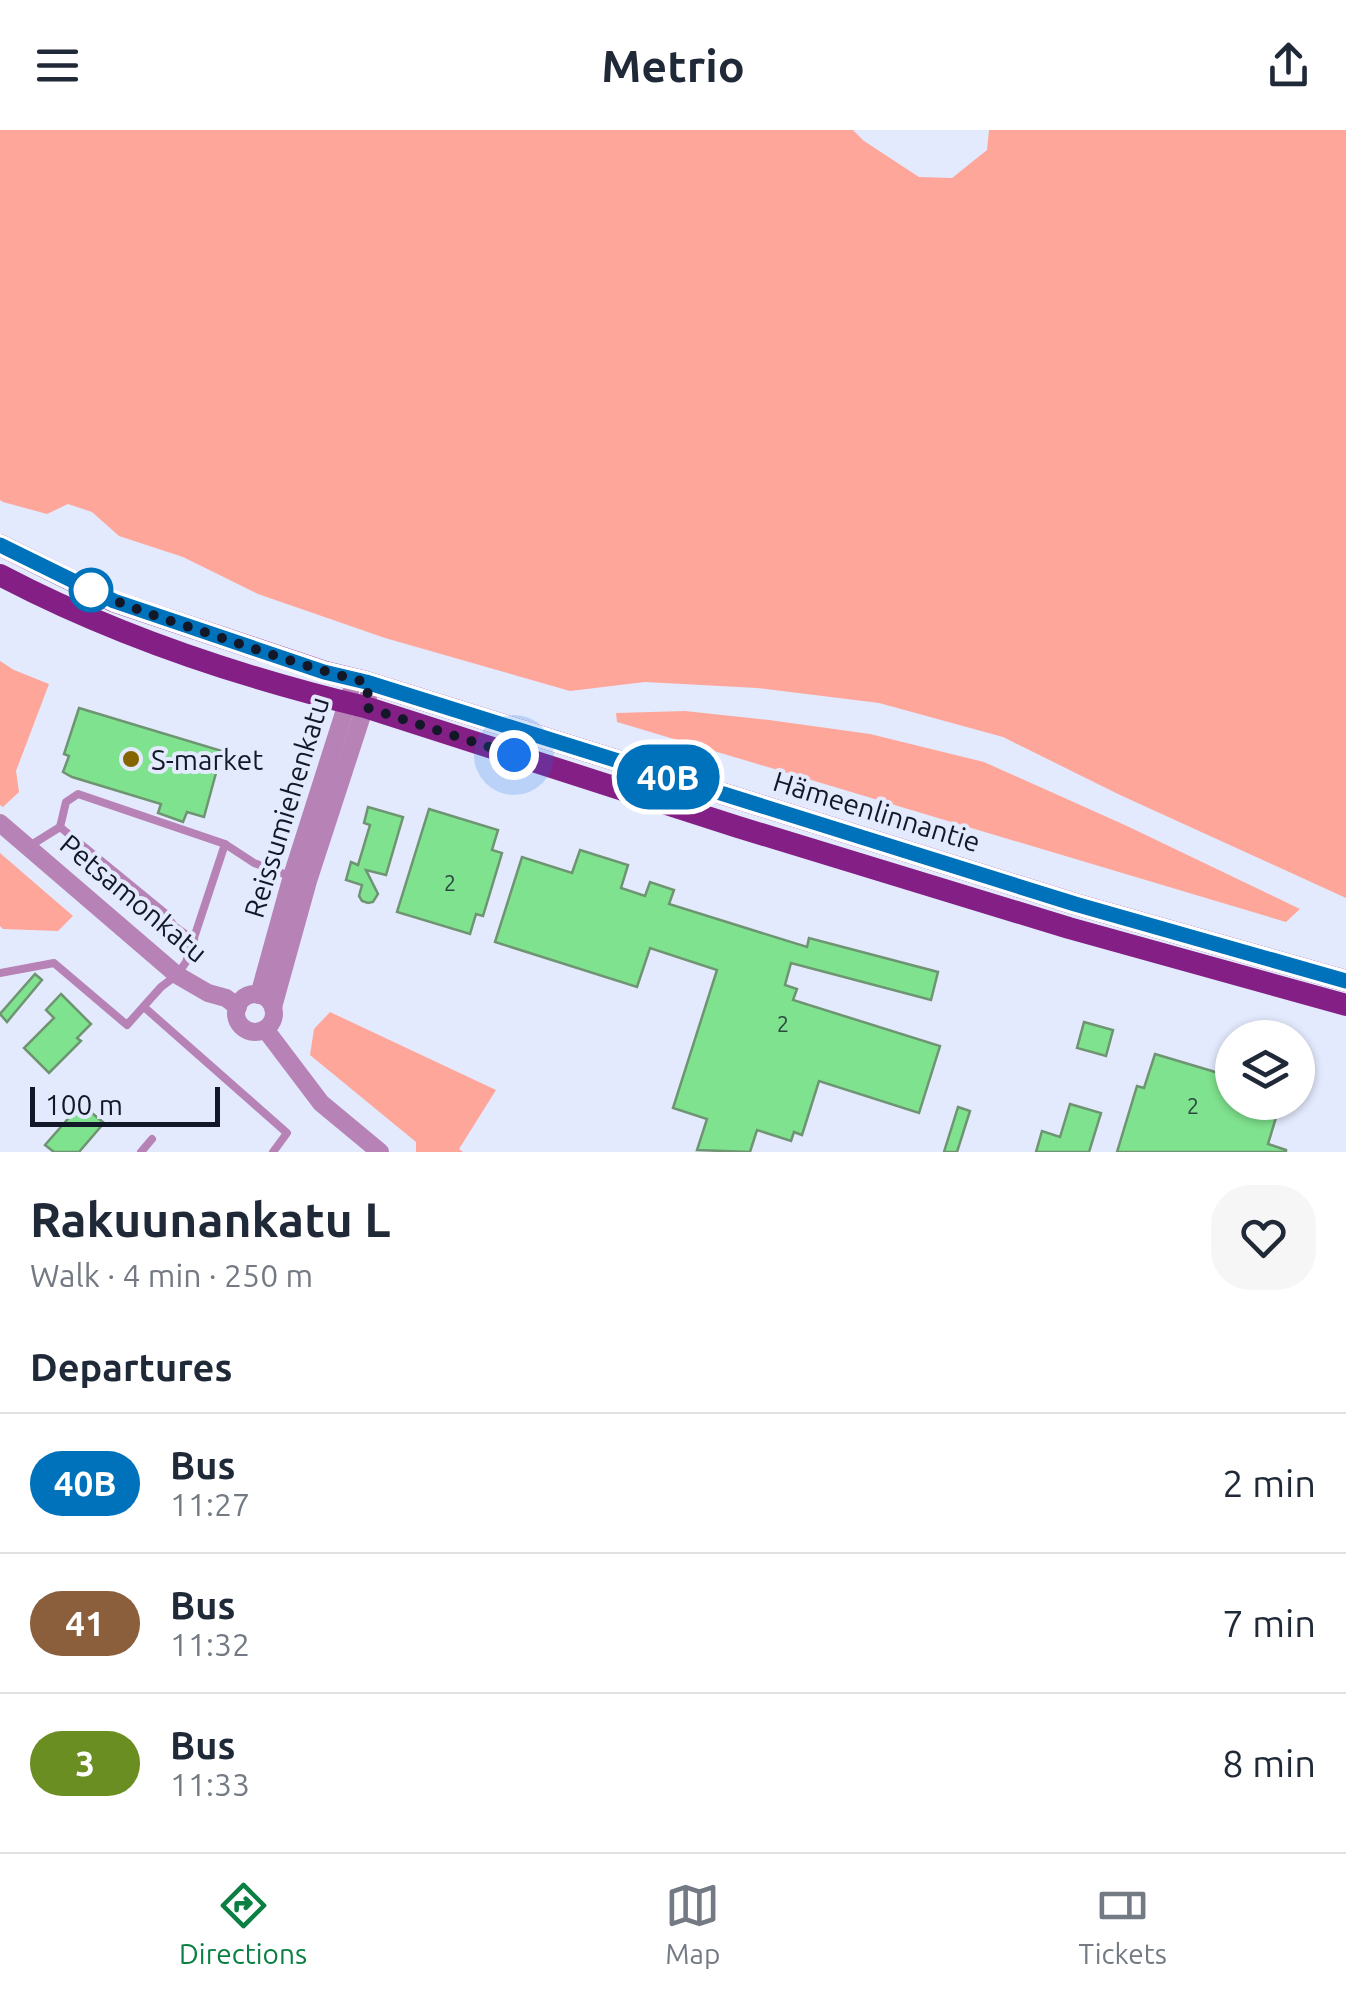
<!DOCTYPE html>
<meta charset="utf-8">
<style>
:root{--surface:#fff;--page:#f6f6f7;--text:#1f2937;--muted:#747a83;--line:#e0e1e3;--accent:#0b8043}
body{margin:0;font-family:Ubuntu,sans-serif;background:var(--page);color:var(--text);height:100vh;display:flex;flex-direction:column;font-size:38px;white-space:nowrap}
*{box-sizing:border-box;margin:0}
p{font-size:32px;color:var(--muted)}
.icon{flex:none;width:55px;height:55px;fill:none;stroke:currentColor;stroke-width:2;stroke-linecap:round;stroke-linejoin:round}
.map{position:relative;height:1022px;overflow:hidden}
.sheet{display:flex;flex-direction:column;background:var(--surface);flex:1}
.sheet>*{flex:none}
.badge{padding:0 20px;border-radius:32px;font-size:35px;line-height:65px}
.controls{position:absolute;left:1215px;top:890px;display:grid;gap:20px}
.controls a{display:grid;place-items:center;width:100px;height:100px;border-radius:50%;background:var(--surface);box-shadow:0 2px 8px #0004;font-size:50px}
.scale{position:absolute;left:30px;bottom:25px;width:190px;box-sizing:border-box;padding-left:10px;border:5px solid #121827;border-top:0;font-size:28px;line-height:35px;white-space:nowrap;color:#121827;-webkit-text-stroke:8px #e3eafd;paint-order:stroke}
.you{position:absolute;width:50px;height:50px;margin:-25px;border:8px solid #fff;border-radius:50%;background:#1a73e8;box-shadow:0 0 0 15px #1a73e833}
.map>.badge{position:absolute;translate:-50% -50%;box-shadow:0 0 0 5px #fff}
h2{padding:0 30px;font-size:38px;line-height:90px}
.round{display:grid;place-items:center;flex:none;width:105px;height:105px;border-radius:40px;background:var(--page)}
.head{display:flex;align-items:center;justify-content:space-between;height:170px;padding:0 30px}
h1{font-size:48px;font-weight:700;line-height:75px}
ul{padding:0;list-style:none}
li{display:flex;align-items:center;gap:30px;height:140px;padding:0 30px;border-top:2px solid var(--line)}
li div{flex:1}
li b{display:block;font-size:38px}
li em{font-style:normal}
li .badge{min-width:110px;font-weight:700;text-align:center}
header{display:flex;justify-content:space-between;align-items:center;height:130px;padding:0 30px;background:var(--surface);font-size:45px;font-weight:700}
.menu{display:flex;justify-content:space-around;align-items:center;height:140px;border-top:2px solid var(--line);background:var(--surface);font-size:28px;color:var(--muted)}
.menu a{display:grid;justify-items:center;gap:5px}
.menu .active{color:var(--accent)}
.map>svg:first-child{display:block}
</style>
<header><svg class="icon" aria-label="menu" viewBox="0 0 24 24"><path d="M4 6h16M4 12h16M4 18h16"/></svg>Metrio<svg class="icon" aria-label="share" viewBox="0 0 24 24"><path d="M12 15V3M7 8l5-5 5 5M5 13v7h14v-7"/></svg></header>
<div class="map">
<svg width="1346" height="1022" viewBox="0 0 1346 1022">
<rect width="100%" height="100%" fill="#e3eafd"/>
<!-- green -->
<g fill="#ffa69b">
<path d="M0,0h853l11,11 55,36 33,1 35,-28 2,-20h357v768l-226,-103 -117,-58 -124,-34 -122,-15 -112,-6 -75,9 -185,-53 -127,-44 -75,-37 -64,-21 -27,-24 -24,-8 -21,10 -44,-12 -3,-2z"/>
<path d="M0,531l14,9 35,14 -33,87 3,21 -16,15 -3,-2z"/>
<path d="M685,581l84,9 101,14 114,28 143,64 173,83 -14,13 -669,-200 -1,-9z"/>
<path d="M0,723l73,63 -15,15 -55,-2 -3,-3z"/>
<path d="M330,882l166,78 -37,59 4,3h-47v-10l-106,-87 4,-26z"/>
</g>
<!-- building -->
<g fill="#7fe28e" stroke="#6e9472" stroke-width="2.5">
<path d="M79,578l143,43 -18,66 -17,-5 -4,10 -25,-9 3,-9 -89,-27 -9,-5 6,-16 -5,-2z"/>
<path d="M368,677l35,10 -17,58 -20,-5 12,24 -5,8 -5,1 -6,-2 -3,-5 3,-11 -16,-5 5,-18 7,3 12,-40 -6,-2z"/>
<path d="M429,679l69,21 -6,20 10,3 -19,63 -7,-2 -6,20 -73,-22z"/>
<path d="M580,720l48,15 -7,23 24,8 5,-14 24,8 -5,14 138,43 2,-9 129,34 -7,28 -140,-37 -6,22 12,4 -4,11 147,46 -21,67 -100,-32 -17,54 -8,-3 -3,9 -34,-11 -7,22 -53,-2 10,-31 -34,-11 44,-138 -67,-22 -13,39 -142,-45 27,-85 50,16z"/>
<path d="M35,844l7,6 -35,42 -7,-8z"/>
<path d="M61,864l30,30 -14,14 4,3 -32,32 -25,-25 30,-30 -8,-8z"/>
<path d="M1084,892l29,8 -7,26 -29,-8z"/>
<path d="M1155,924l77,23v25h24l-2,5 23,7 -9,30 18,6v2h-169l20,-66 7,2z"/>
<path d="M81,974l23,19 -25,29h-25l-9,-7z"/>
<path d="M1070,974l31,9 -12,39h-53l6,-21 18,6z"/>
<path d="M958,977l12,4 -13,41h-13z"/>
</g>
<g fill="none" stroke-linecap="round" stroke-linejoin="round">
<!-- service -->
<g stroke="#b783b6" stroke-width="8">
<path d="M60,697l105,86 9,13 20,14"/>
<path d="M28,717l32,-20 6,-25 12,-8 147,50 29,19 36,13"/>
<path d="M0,843l54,-10 73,62 34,-38 16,-12 9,-13 39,-118"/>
<path d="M144,877l143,126 -14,19"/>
<path d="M141,1022l11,-13"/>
</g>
<!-- tertiary -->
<g stroke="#b783b6" stroke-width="18">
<path d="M0,693l177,152 31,18 18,5 12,9"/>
<circle cx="255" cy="883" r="19"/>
<path d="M259,865l33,-119 58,-182"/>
<path d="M273,877l35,-126 60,-184"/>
<path d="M265,899l56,74 59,49"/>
</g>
<!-- primary -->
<g stroke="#841f86" stroke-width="22">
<path d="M0,415l113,56 212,71 41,10 709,222 271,77"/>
<path d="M0,445c114,60 240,102 365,132l373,120 331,101 277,77"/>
</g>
</g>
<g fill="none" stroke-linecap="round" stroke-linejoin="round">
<defs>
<path id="line" d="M0,415l114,56 210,71 42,10 709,222 271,77"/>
</defs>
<!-- line casing -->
<use href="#line" stroke="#fff" stroke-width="22"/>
<!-- line -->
<use href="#line" stroke="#0072bc" stroke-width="15"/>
<!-- walk -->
<path stroke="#121827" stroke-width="10" stroke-dasharray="0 18" d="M91,460l-2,-1c41,20 86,33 130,48 48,16 97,33 147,45l2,9 -3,16 149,48"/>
</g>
<!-- markers -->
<circle fill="#fff" stroke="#0072bc" stroke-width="5" cx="91" cy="460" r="20"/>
<circle fill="#846500" stroke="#e3eafd" stroke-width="4" cx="131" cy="629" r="10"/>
<g text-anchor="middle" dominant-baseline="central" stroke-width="8" stroke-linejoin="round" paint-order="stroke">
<!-- number labels -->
<g font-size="22" fill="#2d4a41">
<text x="450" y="752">2</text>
<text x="783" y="893">2</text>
<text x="1193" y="975">2</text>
</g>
<!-- poi labels -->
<g font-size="28" fill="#121827" stroke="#e3eafd" text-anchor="start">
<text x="151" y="629">S-market</text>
</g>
<!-- street labels -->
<g font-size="28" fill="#121827" stroke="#e3eafd">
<text transform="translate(286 677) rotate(-73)">Reissumiehenkatu</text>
<text transform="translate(877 681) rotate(17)">Hämeenlinnantie</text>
<text transform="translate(134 768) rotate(40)">Petsamonkatu</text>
</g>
</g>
</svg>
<div class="controls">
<a><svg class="icon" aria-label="layers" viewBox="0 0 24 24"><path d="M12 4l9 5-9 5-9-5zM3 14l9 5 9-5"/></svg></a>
</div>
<div class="scale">100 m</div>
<div class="you" style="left:514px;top:625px"></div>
<b class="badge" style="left:668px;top:647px;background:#0072bc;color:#fff">40B</b>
</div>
<section class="sheet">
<div class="head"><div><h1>Rakuunankatu L</h1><p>Walk · 4 min · 250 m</p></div><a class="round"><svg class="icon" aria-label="heart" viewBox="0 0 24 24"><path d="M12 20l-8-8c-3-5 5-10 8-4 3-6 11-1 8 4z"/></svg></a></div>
<h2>Departures</h2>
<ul>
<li><span class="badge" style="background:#0072bc;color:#fff">40B</span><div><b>Bus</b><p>11:27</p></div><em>2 min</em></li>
<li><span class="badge" style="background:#8b5e3c;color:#fff">41</span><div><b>Bus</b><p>11:32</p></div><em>7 min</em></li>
<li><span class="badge" style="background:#6b8e23;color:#fff">3</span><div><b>Bus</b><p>11:33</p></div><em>8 min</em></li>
</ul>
</section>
<nav class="menu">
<a class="active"><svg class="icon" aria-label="directions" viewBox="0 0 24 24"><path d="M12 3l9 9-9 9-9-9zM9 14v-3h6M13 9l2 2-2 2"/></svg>Directions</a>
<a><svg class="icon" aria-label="map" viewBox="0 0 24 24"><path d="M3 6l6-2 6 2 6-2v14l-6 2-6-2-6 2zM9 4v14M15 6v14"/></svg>Map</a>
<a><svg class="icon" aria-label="tickets" viewBox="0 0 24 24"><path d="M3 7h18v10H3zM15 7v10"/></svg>Tickets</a>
</nav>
